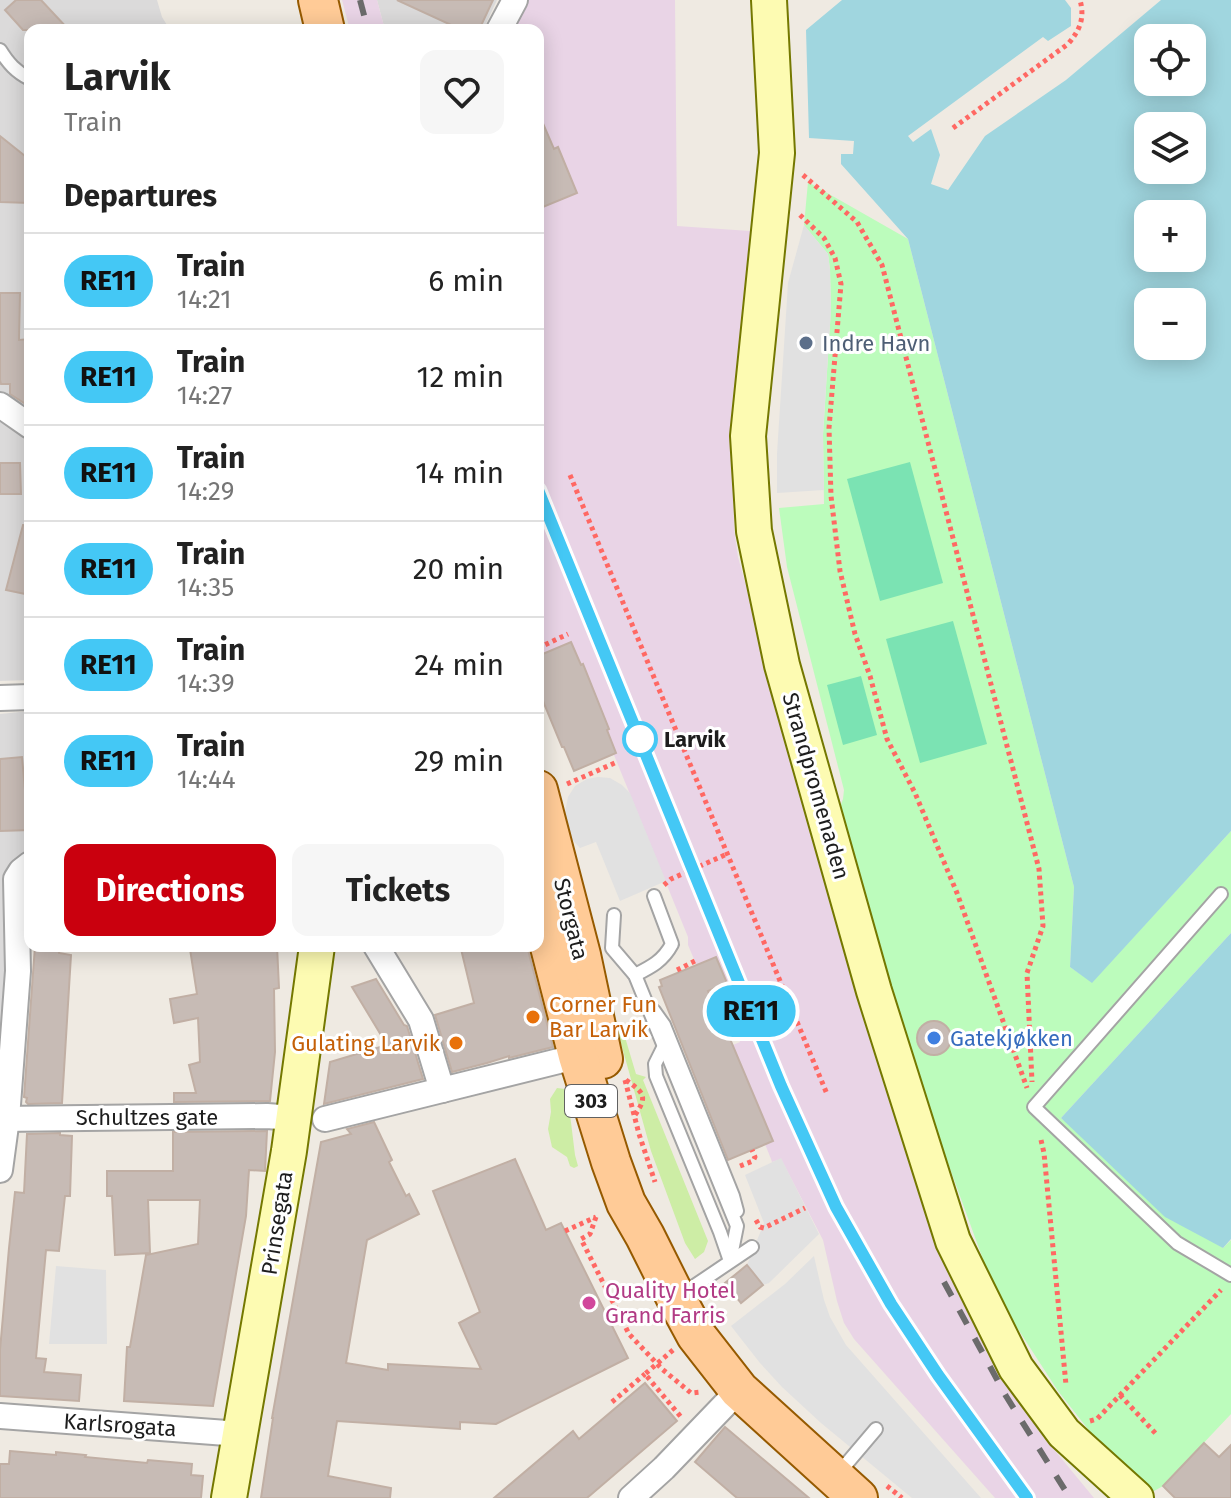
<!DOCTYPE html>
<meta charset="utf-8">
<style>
:root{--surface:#fff;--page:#f6f6f6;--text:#222;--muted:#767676;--line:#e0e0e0;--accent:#ca000e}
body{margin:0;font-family:"Fira Sans",sans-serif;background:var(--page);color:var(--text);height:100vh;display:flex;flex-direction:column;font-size:30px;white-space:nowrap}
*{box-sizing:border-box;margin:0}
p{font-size:26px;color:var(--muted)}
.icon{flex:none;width:44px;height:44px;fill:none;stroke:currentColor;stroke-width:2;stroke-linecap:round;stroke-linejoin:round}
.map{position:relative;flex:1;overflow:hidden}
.panel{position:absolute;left:24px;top:24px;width:520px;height:928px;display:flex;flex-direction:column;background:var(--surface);border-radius:16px;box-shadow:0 4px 20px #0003}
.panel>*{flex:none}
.badge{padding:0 16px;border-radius:26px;font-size:28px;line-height:52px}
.fabs{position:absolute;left:1134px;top:24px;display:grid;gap:16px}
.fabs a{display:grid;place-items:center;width:72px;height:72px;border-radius:16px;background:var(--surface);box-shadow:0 4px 20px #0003;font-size:40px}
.map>.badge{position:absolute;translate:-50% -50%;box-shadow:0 0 0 4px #fff}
h2{padding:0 40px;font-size:30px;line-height:72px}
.round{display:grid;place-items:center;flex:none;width:84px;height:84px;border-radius:16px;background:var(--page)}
.summary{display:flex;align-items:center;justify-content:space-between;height:136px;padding:0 40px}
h1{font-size:38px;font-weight:700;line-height:60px}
.button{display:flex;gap:16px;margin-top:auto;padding:16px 40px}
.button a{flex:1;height:92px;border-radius:16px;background:var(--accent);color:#fff;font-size:32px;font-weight:700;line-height:92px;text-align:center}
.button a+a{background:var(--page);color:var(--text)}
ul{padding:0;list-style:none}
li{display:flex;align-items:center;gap:24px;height:96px;padding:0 40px;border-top:2px solid var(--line)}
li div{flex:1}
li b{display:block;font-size:30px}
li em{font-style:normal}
li .badge{min-width:88px;font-weight:700;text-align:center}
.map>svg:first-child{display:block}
</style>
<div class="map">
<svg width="1231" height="1498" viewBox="0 0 1231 1498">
<rect width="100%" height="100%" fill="#efeae2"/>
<!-- residential -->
<g fill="#dbdada">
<path d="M0,0h157l5,17 8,13h-140v650l-30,1z"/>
<path d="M377,0h120l-14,30h-98z"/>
<path d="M30,711v146l-23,131 -7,91v-365z"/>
</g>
<!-- industrial -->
<g fill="#e9d4e6">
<path d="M342,0h35l8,30h-35z"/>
<path d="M528,0h147l2,226 73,5 -17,239 1,59 4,28 133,486 96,260 71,127 56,68h-99l-141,-159 -10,-16 -7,-22 -14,-61 -42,-81 -9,3 -1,-3 -6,-15 8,-3 -40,-96 7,-3 -9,-21 -9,4 -34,-80v-8l-74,-182 -40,16 -10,-24h-2l-24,-58v-659h-26z"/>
</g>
<!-- grass -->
<g fill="#cdeda5">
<path d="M622,1027l14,47 10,3 -3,3 65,161 -4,11 -9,7 -10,-16 -34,-92 -34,-122z"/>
<path d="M557,1088l8,1 3,9 7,57 3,11 -4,2 -4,-2 -3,-9 -15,-10 -4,-18 3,-17 -1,-13z"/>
</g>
<!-- park -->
<path fill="#bcfcbc" d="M808,182l100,57 166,648 -4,80 22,15 139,-151v102l-170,185 162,130 8,-8v174l-68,72 -9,5h-5l-50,-48 -41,-52 -62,-96 -87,-239 -70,-246 4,-11 1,-9 -57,-223 -8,-59 45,-4 -1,-69 8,-126 -1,-39 -2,-16 -24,-29z"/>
<!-- pitch -->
<g fill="#7be3b3">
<path d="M910,462l33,121 -63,18 -33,-122z"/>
<path d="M953,621l34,123 -67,19 -34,-124z"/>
<path d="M861,676l16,59 -34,10 -16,-60z"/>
</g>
<!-- parking -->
<g fill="#e1e1e1">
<path d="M804,225l24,29 2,16 1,39 -8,125 1,56 -47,3v-39l11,-171z"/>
<path d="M598,777l12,1 12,7 8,8 36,88 -46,20 -24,-59 -16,6 -9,-10 -6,-26 3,-15 7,-11 12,-7z"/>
<path d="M781,1158l38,76 -50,49 -6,2 -16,-20 17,-42 -19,-48z"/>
<path d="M814,1256l10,44 6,17 16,28 135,153h-69l-91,-75 -39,-36 -22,-24 -29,-37 54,-42z"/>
<path d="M56,1266l50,4 1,74h-58z"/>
</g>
<!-- water -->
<g fill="#a0d6df" fill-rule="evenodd">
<path d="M842,0h223l6,8v18l-23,15 -5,-4 -135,99 5,6 18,-13 9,26 -9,29 17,6 37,-54 81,-56 95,-80h70v831l-139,152 -22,-16 4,-80 -166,-648 -67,-75v-10h12l1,-13 -45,-3 -3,-108zM1148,38h44v44h-44zM1148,126h44v44h-44zM1148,214h44v44h-44zM1148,302h44v44h-44z"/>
<path d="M1231,933v306l-8,9 -58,-31 -104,-99z"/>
</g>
<!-- building -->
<g fill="#c7bbb5" stroke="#c1afa4" stroke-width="2">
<path d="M16,0h25l28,30h-46l-18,-20z"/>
<path d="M397,0h96l-14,30h-17z"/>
<path d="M538,112l16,37 4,-2 19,46 -39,16z"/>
<path d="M0,136l30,24v43l-30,-1z"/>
<path d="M0,293h20l-1,47 11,-1v64h-6l-14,-9v-10h-9l-1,-4z"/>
<path d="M0,463h20l1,31h-21z"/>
<path d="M23,525l7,1v69l-24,-5z"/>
<path d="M571,642l10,23 2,-1 26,65 -2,1 9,23 -42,18 -10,-24h-2l-24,-58v-33z"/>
<path d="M22,757l3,33h5v40l-30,1v-72z"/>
<path d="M35,946l24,2v5l12,2 -9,148 -34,1 -2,-2 1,-4 -3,-1z"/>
<path d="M205,946h72l2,42 -5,1 1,63 -5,49 -96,1v-9h22l-7,-28 11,-3 -2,-44 -24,5 -4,-24 27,-5 -7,-45z"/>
<path d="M472,946h55l26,101 -44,11v-2l-22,7 -35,9 -17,-57 39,-12 -13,-54z"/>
<path d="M716,957l11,26 -19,8 18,44 2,-1 45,107 -45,19 -69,-173 3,-1 -2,-6z"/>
<path d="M376,979l28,46 3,1 16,53 -99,25 6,-42 57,-17 -35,-58z"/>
<circle cx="934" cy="1038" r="17"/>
<path d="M374,1122l18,38 -3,2 17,34 3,-2 10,20 -52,26 -21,123 42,7v-6l93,5 -22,-46 21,-11 -47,-121 82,-32 31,71 15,-7 67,135 -132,66 -36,-2v7l-123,-8 -9,55 63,12 -1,10h-129l12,-80h-1l49,-276 30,-8 -4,-5z"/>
<path d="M267,1131l-2,40 -16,-1 -3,46 -33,190 -89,-5 3,-54h3l16,-92 52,-11 2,-44h-52l2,53 -35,2 -3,-59h-5v-25h66v-39z"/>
<path d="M60,1133v2l12,1 -2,60h-5l-6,55 -13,-1 -10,108 10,1 -2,13 37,3 -2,26 -79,-5v-46l9,-102 6,-56 9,1 3,-59z"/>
<path d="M747,1265l16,20 -22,18 -16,-20z"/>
<path d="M645,1383l32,38 -90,77h-93l79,-67 6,8z"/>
<path d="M725,1427l84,71h-72l-42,-36z"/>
<path d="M1204,1443l15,14 12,-12v53h-56l-12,-12z"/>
<path d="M10,1451l46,4v-3l30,3 -1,2 62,6 1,-3 44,4 -1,11 12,1 -2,22h-201v-34h9z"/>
</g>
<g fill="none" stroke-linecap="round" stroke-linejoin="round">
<defs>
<g id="service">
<path d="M0,50c8,13 16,22 30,29"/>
<path d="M1221,894l-187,213 143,136 54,32"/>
<path d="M614,915l-2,33 23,27 102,251 -7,35"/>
<path d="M635,975c16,-8 28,-14 37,-31l-18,-48"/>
<path d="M654,1011l10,14 69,171 4,15"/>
<path d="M663,1048l-8,16 1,12 64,156 10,29"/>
<path d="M678,1297l74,-50"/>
<path d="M837,1475l39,-46"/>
</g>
<g id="minor">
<path d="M499,30l16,-30"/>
<path d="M0,405l30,21"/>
<path d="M0,698l30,-1"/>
<path d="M376,946l45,74 21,70 149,-37"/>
<path d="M0,1119l267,-3 26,2"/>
<path d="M325,1119l117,-29"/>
<path d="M0,1170l7,-52 11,-147 -2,-92 5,-8 9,-7"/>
<path d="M0,1416l240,18"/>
<path d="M631,1498l33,-30 75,-78"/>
</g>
<g id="secondary">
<path d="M769,0l8,153 -29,283 6,95 28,134 92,326 79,250 63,127 48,65 72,65"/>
<path d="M229,1498l60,-347 28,-205"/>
</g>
<g id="primary">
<path d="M318,0l7,30"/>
<path d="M538,790l43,165 22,104"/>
<path d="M538,900l40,156 33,106 15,41 19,33 31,62 20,37 43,55 119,108"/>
</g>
</defs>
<!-- service casing -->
<use href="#service" stroke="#a4a4a4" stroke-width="16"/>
<!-- minor casing -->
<use href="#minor" stroke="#a4a4a4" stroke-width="28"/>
<!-- secondary casing -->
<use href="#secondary" stroke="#747800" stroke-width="38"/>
<!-- primary casing -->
<use href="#primary" stroke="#965a00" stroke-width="42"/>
<!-- path -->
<g stroke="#ff6863" stroke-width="5" stroke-dasharray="4 4" stroke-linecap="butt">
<path d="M953,128l115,-84c12,-14 17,-26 12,-44"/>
<path d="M803,175l54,47 25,43 157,604 4,57 -16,47 5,109"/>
<path d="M800,215l24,23 11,20 6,26 -12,144 2,68 9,75 15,63 15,42 17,63 28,54 42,100 70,195"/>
<path d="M570,475l257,619"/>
<path d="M538,648l30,-14"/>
<path d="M567,784l50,-22"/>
<path d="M664,885l7,-6 56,-25"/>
<path d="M677,970l18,-9"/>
<path d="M625,1080l14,54 16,48"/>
<path d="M626,1080c18,13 22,16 9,35"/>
<path d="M1041,1140l3,13 22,232"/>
<path d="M740,1166l13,-5 2,-4 -3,-7"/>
<path d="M596,1217l-6,17 -9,5 48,95 33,35 29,24 10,-1"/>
<path d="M756,1220l4,7 4,1 41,-20"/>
<path d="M565,1231l31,-14"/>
<path d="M673,1350l-28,24 36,43"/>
<path d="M1120,1395l37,40"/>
<path d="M612,1402l33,-28"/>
<path d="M1090,1421l7,-2 124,-129"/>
<path d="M887,1486l15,12"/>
</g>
<!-- service -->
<use href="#service" stroke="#fff" stroke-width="12"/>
<!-- minor -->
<use href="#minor" stroke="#fff" stroke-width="24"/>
<!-- secondary -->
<use href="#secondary" stroke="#fdfbb2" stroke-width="34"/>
<!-- primary -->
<use href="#primary" stroke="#ffcb97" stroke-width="38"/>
<!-- rail -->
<g stroke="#6b6b6b" stroke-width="6" stroke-dasharray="16 16" stroke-linecap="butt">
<path d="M360,0l8,30"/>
<path d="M538,490l234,572 43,102 21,43 55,97 47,71 89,123"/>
<path d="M944,1282l62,114 64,102"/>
</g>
</g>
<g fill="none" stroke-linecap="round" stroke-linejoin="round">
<defs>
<path id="line" d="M538,490l243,596 55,121 55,97 47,71 89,123"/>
</defs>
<!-- line casing -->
<use href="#line" stroke="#fff" stroke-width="18"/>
<!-- line -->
<use href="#line" stroke="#44c8f5" stroke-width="12"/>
</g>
<!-- markers -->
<circle fill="#5c6f8a" stroke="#fff" stroke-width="3" cx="806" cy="343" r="8"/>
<circle fill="#fff" stroke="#44c8f5" stroke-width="4" cx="640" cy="739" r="16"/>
<g fill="#e8710a" stroke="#fff" stroke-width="3">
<circle cx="533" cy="1017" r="8"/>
<circle cx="456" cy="1043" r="8"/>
</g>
<circle fill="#3f7fe0" stroke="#fff" stroke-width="3" cx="934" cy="1038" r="8"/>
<circle fill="#d1479c" stroke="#fff" stroke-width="3" cx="589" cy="1303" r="8"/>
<g text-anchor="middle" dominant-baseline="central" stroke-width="6" stroke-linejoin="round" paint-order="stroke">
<!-- shield labels -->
<rect fill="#fff" stroke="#616161" stroke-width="2" x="565" y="1085" width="52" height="32" rx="6"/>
<g font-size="20" font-weight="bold" fill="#1d1d1d">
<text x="591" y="1101">303</text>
</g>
<!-- service labels -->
<g font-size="22" fill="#4e5e75" stroke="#fff" text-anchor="start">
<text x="822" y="343">Indre Havn</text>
</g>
<!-- stop labels -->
<g font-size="22" font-weight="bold" fill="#1d1d1d" stroke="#fff" text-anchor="start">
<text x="664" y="739">Larvik</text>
</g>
<!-- street labels -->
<g font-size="22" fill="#1d1d1d" stroke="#fff">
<text transform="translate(816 786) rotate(74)">Strandpromenaden</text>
<text transform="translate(571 919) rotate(76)">Storgata</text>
<text x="147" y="1117">Schultzes gate</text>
<text transform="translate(277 1223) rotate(-81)">Prinsegata</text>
<text transform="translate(120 1425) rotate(4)">Karlsrogata</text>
</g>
<!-- food labels -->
<g font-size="22" fill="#c56008" stroke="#fff" text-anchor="start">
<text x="549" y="1004">Corner Fun<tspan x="549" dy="25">Bar Larvik</tspan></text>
<text x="440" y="1043" text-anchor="end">Gulating Larvik</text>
</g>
<!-- shop labels -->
<g font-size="22" fill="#366cbe" stroke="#fff" text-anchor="start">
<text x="950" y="1038">Gatekjøkken</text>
</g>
<!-- hotel labels -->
<g font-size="22" fill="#b23c85" stroke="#fff" text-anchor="start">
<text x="605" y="1290">Quality Hotel<tspan x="605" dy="25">Grand Farris</tspan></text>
</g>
</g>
</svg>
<div class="fabs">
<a><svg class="icon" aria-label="locate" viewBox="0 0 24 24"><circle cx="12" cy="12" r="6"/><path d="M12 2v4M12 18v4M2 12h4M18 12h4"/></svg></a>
<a><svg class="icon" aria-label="layers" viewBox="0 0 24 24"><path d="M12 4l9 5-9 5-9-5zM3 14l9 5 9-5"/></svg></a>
<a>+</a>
<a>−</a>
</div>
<b class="badge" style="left:751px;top:1011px;background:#44c8f5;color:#111">RE11</b>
<section class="panel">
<div class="summary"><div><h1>Larvik</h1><p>Train</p></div><a class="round"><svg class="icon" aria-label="heart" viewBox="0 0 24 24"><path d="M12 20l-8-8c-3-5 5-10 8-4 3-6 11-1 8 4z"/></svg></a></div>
<h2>Departures</h2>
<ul>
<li><span class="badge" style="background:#44c8f5;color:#111">RE11</span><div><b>Train</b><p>14:21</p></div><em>6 min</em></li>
<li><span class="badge" style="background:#44c8f5;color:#111">RE11</span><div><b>Train</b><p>14:27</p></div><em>12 min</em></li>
<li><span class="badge" style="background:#44c8f5;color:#111">RE11</span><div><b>Train</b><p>14:29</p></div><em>14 min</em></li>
<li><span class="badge" style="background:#44c8f5;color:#111">RE11</span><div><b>Train</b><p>14:35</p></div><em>20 min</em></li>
<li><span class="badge" style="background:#44c8f5;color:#111">RE11</span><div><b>Train</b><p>14:39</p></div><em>24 min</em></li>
<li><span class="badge" style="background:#44c8f5;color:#111">RE11</span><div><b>Train</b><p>14:44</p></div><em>29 min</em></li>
</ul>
<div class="button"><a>Directions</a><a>Tickets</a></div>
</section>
</div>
